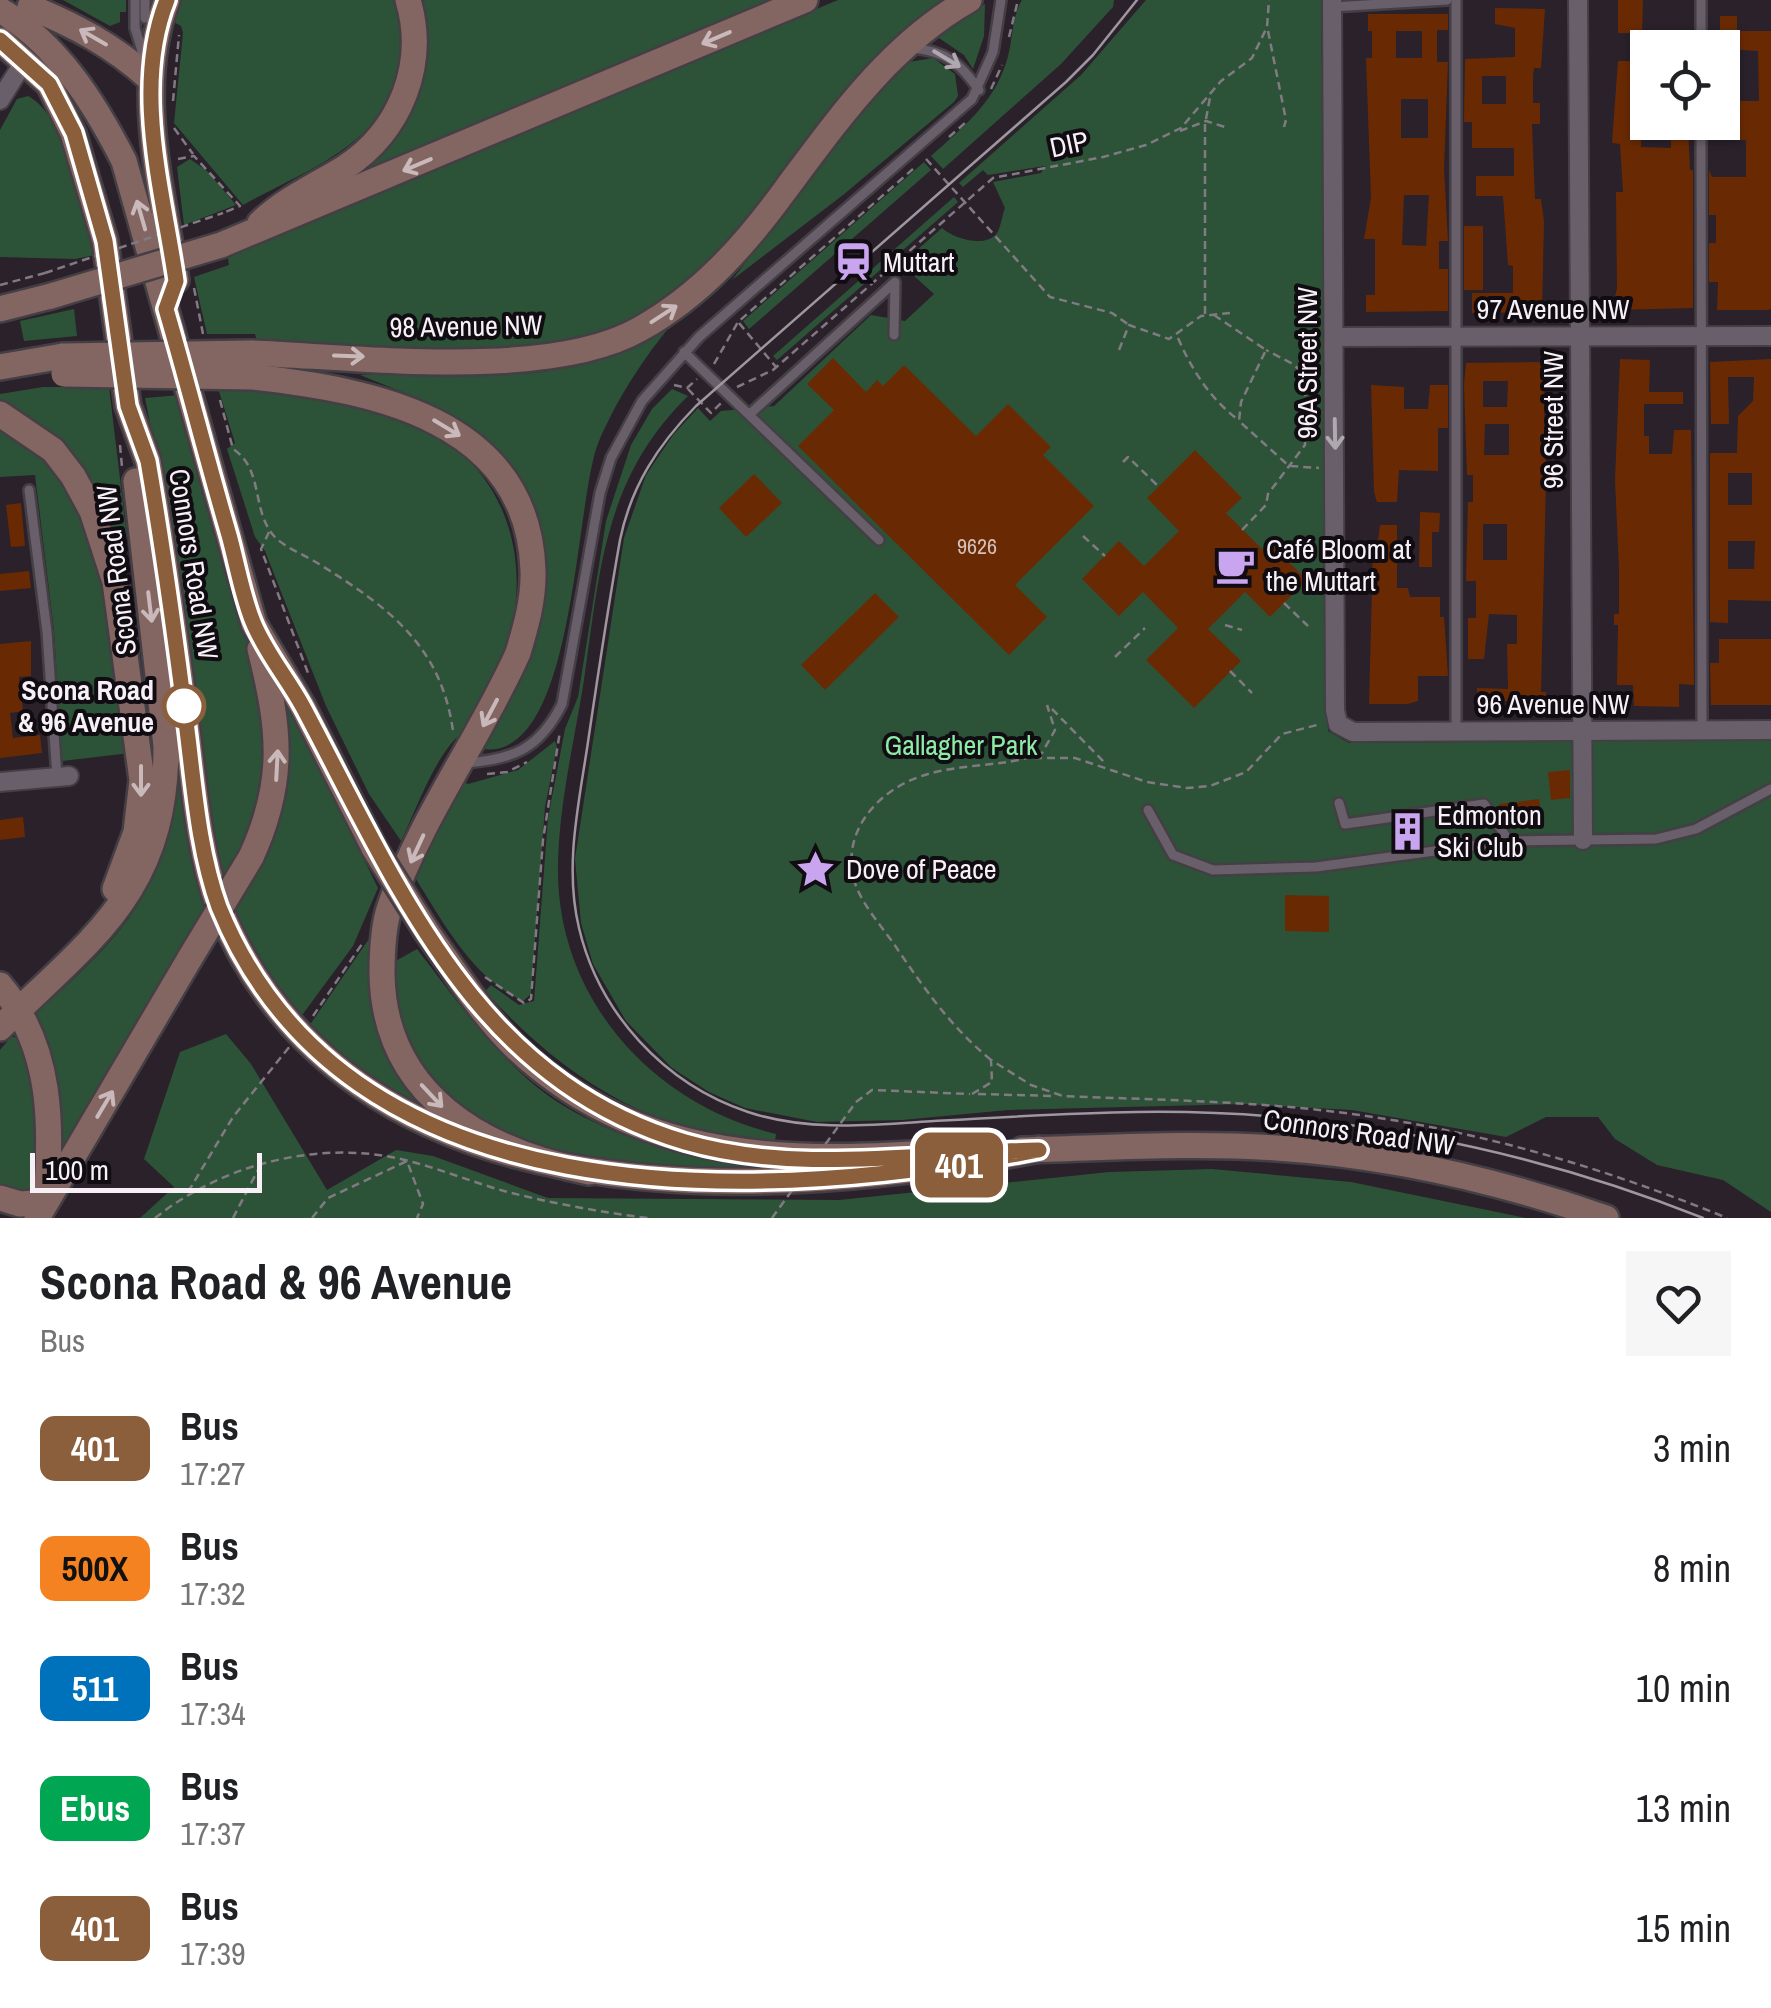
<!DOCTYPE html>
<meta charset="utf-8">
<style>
:root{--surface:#fff;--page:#f6f6f6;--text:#202124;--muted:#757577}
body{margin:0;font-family:"Archivo Narrow",sans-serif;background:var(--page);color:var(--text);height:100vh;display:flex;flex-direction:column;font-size:38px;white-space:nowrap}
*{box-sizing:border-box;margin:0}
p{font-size:32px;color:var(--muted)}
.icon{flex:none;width:55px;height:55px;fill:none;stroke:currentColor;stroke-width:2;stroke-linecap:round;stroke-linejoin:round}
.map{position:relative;height:1218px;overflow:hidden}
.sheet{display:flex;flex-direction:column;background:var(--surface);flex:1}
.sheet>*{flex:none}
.badge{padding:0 20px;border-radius:15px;font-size:35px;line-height:65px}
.tools{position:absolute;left:1630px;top:30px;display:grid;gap:20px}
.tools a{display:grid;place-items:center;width:110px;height:110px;border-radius:0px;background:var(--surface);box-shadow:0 2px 8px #0004;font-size:50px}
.scale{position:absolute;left:30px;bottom:25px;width:232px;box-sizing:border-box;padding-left:10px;border:5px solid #f7f1f7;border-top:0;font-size:28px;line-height:35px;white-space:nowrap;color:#f7f1f7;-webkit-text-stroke:8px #100c11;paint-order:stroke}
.map>.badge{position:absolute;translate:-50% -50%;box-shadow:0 0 0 5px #fff}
.round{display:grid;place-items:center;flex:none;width:105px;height:105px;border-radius:0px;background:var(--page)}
.head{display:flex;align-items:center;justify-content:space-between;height:170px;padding:0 40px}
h1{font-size:48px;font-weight:800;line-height:75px}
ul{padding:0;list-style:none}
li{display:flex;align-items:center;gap:30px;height:120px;padding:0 40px}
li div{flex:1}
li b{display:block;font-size:38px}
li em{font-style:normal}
li .badge{min-width:110px;font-weight:700;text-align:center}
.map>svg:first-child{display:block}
</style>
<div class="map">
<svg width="1771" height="1218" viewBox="0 0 1771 1218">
<rect width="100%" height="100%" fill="#2a212b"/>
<!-- green -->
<g fill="#2c5337">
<path d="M63,0h63v12h-6v10l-10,4z"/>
<path d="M176,0h218c8,18 7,33 6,53 -1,86 -92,116 -157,152l-69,-82 9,-90 -2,-7 -11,-6z"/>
<path d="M420,0h352l-422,180c54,-48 95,-104 70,-180z"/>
<path d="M838,0h111l-209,230 -59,60 -37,24 -53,22 -50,10 -56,4 -228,-9 -2,-7h-48l-13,-57 35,-12 -2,-12z"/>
<path d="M1022,0h92l-1,7 -52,57 -118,105 -12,-13c31,-28 62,-52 75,-93 7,-20 5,-45 16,-63z"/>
<path d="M1146,0h175l6,451 -4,102 5,178 21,12 422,-4v473l-48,-32 -66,-15 -42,-26 -17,-22h-52l-40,20 -154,-27 -107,-6 -237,6 -106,10 -85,2 -72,-14 -36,-16 -37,-24 -46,-47 -33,-57 -12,-41 -6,-64 49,-321 22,-63 27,-40 25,-27 12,13 11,-10 53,-5 97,-91 34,6 29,-27 -21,-19 -22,-2 51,-45c11,10 43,21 55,5 4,-6 5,-18 8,-25l-12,-26 48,-9 4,-7 -57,9 -5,-5 -20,17 -4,-4 122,-108z"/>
<path d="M985,4l-1,32 -11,33 -9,-14 -28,-19z"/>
<path d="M933,58l22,16 3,22 -4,6 -111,93 -111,85 151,-196 26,-22z"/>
<path d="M28,96c39,20 59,119 67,159l-20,4 -75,-2v-127l17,-31z"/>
<path d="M190,159l17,12 29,34 -52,20 -7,-58z"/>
<path d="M924,162l7,8 -182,159 -6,-8z"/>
<path d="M954,197l4,5 -181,158 -4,-4z"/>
<path d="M74,309l3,27 -53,5 -4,-20z"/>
<path d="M667,330c-26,32 -52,73 -68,111 -25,58 -22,321 -117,308l62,-151 -59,-157 -58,-39 -67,-27c57,-6 115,2 173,-2 47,-4 90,-25 134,-43z"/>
<path d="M43,387h66l18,150 -16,1 -76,-114 -35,-24v-6z"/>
<path d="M218,388c64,5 128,11 188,33 102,37 133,146 95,241 -8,20 -19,43 -30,61 -6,9 -15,14 -21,22 -21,27 -34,65 -49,96l-32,-47 -43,-88 -61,-155 -10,-14 -28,-88 8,-6z"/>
<path d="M672,389l16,7c-84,82 -88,174 -104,284 -10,64 -27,131 -26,196 3,127 97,229 218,258l-2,14c-122,-17 -207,-66 -289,-157l6,-6 28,20 15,-4 14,-183 17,-89 13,-32 28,-176 25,-76 21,-36z"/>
<path d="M180,395l72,261 15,79 -4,57 -19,55 -21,32 -10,-26 -43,-331 -25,-124z"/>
<path d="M0,425c20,15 45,29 59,50 53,81 57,185 71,278l-68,8 -8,-131 -19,-155 -35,2z"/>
<path d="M286,701l92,187 -25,58 -56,76 -63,-111 37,-74z"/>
<path d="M555,741l2,6 -12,60 -14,187 -8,7c-51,-23 -80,-79 -109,-125l48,-95 6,3 50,-14z"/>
<path d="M176,754h4l32,146 -146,248 -7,-4 -30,-124c50,-47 114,-97 131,-167 8,-32 11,-66 16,-99z"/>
<path d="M373,933c-12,77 9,129 60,187l-128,-88z"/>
<path d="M417,949c43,55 86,120 147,157 67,40 143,57 220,63l-12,10 -222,-23 -83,-39 -53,-57 -14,-33 -8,-64z"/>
<path d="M226,1034l25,30 76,126 69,-40 37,6 115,42 291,2 270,-28 103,-3 139,13 175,36h-1386l34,-31 -30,-28 36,-107z"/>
<path d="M11,1037h10l17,45 -2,106 -20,5 -16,-7v-136z"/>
</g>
<!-- building -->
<g fill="#692a03" fill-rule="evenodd">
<path d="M1618,0h25l-1,33h-24z"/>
<path d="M1495,8l50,1 -4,59h-7l-1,8v27h7v21h-8l3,75h6l3,22 -2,91 -70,1v-20h41v-27l-5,-1 -5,-69h-27v-20h38v-28h-42v-26h-8l1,-63 50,-2v-29l-20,-4zM1482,76h24v28h-24z"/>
<path d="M1368,14h80v16h-11v32h11l-4,106 4,73h-9v28h9v42l-82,1v-17h9v-56h-11l7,-41 -5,-140h6v-27h-4zM1396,31h26v27h-26zM1401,99h27v39h-27zM1404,195h25l-3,51 -24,-1z"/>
<path d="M1720,16h17v15h34v278l-3,1h-51l1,-28h-9v-39h7v-28h-7v-45l3,7h34v-37h-33v-18h9v-21h37l-1,-50 -47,-3v-16h9z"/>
<path d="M1618,61h30v49l-6,8 -1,29 30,1v-22h17l2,44h3v138l-81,2 5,-22 -1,-96h7l-3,-48 -8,-1z"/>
<rect x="1464" y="226" width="19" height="64"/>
<path d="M833,358l33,34 11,-12 6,6 21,-21 72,71 32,-32 43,43 -8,8 51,51 -79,79 32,32 -38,38 -211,-209 36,-36 -27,-26z"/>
<path d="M1620,359l30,1 -1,32h34v12h-39v32h5v18h23l2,-24h17l3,255 -15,-1v23l-45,-1 -1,-21h-16l1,-60h-4v-11h5v-45l-4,-89z"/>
<path d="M1771,359v242l-43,-1v23l-18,-1v-169h27l1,-37 15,-15 1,-24h-26l1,47h-18l-1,-62zM1728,473h24v32h-24zM1728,541h27l-1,28h-26z"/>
<path d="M1543,362l3,118 -5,212h5v16h-28v-7h-41v-13l31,1 -1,-45h10v-29l-28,-1 -5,45h-16v-41h8v-37h-10l2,-79h5v-27h-6l-3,-90 2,-22zM1483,381h25l-1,26h-24zM1485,424h24v31h-25zM1483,524h24v36h-24z"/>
<path d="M1371,385l33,2v22h24l2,-24h18v43h-10v43l-39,-1 -2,32h-20l-3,-10z"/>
<path d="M1195,450l47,48 -16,15 37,37 7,-7 37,37 -37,37 -25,-25 -37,37 33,32 -47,47 -48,-48 32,-32 -35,-36 -24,24 -37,-37 37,-38 25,25 35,-35 -32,-33z"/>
<path d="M754,474l28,29 -36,34 -27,-29z"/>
<path d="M21,503l4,43 -14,1 -5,-42z"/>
<path d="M1420,512l20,1 -1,19h-7v35h-13z"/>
<path d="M1380,525h17v63h11l2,9h30v20h4l4,59h-30v25l-10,3h-39l4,-155h4z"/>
<path d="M29,571l2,17 -31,3v-17z"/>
<path d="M875,593l24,24 -74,73 -24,-25z"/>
<path d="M1719,639h52v66h-60l-1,-42h9z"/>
<path d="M31,641v35l-12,1 4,34 -13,2 3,25 27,-3 2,18 -42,5v-114z"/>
<path d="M1570,770v28l-19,2 -3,-28z"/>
<path d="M1539,799l2,15 -37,5 -4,-6 -1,-9z"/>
<path d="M23,817l2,20 -25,3v-20z"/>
<path d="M1285,895l44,1v36l-44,-1z"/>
</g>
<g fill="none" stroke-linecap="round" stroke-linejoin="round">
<defs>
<g id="lane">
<path d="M135,0v28l10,33"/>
<path d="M145,0v18"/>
<path d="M1456,0v732"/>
<path d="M1701,0v48"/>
<path d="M1332,7l115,-7"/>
<path d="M912,48c34,3 48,15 67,42"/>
<path d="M1701,122l1,608"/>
<path d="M684,352l195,188"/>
<path d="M751,413l144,-131 -1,53"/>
<path d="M29,490l18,142 10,145"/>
<path d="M463,763c49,-3 76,-13 99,-59l38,-211 11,-35 31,-57 57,-64 273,-238 21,-47 8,-52"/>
<path d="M1339,803l6,21 139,-20 25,37 147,-2 40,-10 75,-40"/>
<path d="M1148,810l25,45 40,15 103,-3 193,-26"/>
</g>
<g id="street">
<path d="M1332,0l3,710 3,14 15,8 418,-2"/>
<path d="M1578,0l5,840"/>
<path d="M0,100l25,-40"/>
<path d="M1334,337l437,-1"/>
<path d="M0,782l69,-6"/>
</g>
<g id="secondary">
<path d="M167,0c-34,88 -5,190 9,280"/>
<path d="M30,7c44,18 84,39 120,72"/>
<path d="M0,10c58,35 94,92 124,151l130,463 49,83 71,141"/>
<path d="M0,40l49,44 24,49 32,108 23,165 20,55c15,87 27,174 38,261 8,61 12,127 33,185 126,311 528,300 820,242"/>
<path d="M260,223c25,-24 55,-37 84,-55 57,-37 83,-104 64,-168"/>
<path d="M221,245l584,-245"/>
<path d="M0,309l51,-13"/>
<path d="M251,353c106,4 298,28 389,-24 61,-34 106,-85 146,-140 53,-71 104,-144 183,-189"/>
<path d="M0,367l63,-11"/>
<path d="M253,377c118,13 275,42 280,193 1,29 -7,56 -15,83 -38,85 -97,164 -128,253 -7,20 -8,46 -8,68 2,121 101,177 207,198"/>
<path d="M0,414l53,36 20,26 19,35 23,71 27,198 -6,52 -21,57"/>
<path d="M251,857c35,-76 29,-128 9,-208"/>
<path d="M427,932c28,39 54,82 88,115 125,119 282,116 442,104"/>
<path d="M0,985c53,62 52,142 46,217l-26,2 -20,-6"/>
<path d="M0,1028c94,-92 166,-137 166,-282l-30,-265"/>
<path d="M1022,1150c85,-2 169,-8 254,-2 112,7 224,33 330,70"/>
<path d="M37,1218l153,-260"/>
</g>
</defs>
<!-- lane casing -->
<use href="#lane" stroke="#443e45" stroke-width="14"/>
<!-- street casing -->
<use href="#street" stroke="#443e45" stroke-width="22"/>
<!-- secondary casing -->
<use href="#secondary" stroke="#443e45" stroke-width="30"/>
<!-- path -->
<g stroke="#827a82" stroke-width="2.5" stroke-dasharray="8 5" stroke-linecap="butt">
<path d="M1268,31l18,89 -2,7"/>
<path d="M1009,37l9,-37"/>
<path d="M991,89l11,-24"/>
<path d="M173,101l6,-66"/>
<path d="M1206,119l5,-27"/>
<path d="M1205,124v192"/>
<path d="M174,128l19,26"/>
<path d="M1180,131l26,-10 22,7"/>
<path d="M949,137l16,-14"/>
<path d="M178,159l16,-3 46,50 -17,7"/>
<path d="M926,159l124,138 62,16 17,12"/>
<path d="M0,285l45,-12"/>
<path d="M194,288l9,46"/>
<path d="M1214,315l52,35 -25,52 -2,19 50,45 30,2"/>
<path d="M739,323l37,44"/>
<path d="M1178,338c14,32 31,59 59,81"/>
<path d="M1119,350l10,-25 40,14 32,-23 29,-3"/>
<path d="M714,364l24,-42 175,-153"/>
<path d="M674,385l13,3 10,-9"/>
<path d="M737,387l36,-17 220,-192 110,-21 43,-12 35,-17 40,-47 31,-23 15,-31 2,-27"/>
<path d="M688,389l23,24 10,-10"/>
<path d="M220,400l13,49c31,20 18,61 41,87 11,12 31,19 45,28 69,43 122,81 134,167"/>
<path d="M120,445l2,22"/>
<path d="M1123,462l5,-5 30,29"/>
<path d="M1242,530l24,-25 2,-11 37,-49v-70l-12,-11 -27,-14"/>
<path d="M269,532l-8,17 47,124"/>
<path d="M1083,536l22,20"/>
<path d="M1284,603l24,23"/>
<path d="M1225,625l17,5"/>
<path d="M1115,657l30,-29"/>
<path d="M1230,671l22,22"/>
<path d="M1052,709l54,55"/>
<path d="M1034,758h41l72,24 40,6 23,-2 36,-14 36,-38 39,-10"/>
<path d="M487,774l20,-2 20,-10"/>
<path d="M485,977l39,26 7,-4 12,-159 17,-109"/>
<path d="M313,1016l49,-72"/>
<path d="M991,1060c-39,-32 -65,-69 -93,-110 -13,-20 -33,-41 -42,-64 -16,-45 12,-86 53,-105 44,-20 95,-12 133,-28l13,-23 -8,-25"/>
<path d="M972,1094l20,-12 -1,-22 40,25 32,11c94,4 189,5 282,17 132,17 260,55 382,105"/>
<path d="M978,1094l77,2"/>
<path d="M856,1102l16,-12 98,4"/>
<path d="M188,1192l45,-75 57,-71"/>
<path d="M155,1218c63,-50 150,-75 231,-62 40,7 79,24 118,35 46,12 96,21 144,27"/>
<path d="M233,1218l27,-52"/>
<path d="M312,1218l16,-20 79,-37 16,43 -6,14"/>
</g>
<!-- lane -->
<use href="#lane" stroke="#695f6a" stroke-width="9"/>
<!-- street -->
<use href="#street" stroke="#695f6a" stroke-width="18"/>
<!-- secondary -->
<use href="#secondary" stroke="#836562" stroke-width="25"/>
<!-- tram -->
<path stroke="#9e979f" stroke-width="2.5" d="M1137,0l-44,55 -27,27 -370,324c-38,39 -65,80 -76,134 -12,67 -22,134 -32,202 -9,61 -24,124 -9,186 20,85 85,156 169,184 60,20 124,13 186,9 68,-4 135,-8 203,-9 192,-3 388,35 566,106"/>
<defs>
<g id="secondary-bridge">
<path d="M51,296l170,-51"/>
<path d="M63,356l188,-3"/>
<path d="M64,374l189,3"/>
<path d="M374,848l53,84"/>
<path d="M190,958l61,-101"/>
</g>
</defs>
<!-- secondary-bridge casing -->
<use href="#secondary-bridge" stroke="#443e45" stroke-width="30" stroke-linecap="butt"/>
<!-- path-bridge -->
<g stroke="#827a82" stroke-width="2.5" stroke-dasharray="8 5" stroke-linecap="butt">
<path d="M45,273l178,-60"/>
<path d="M772,1218l84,-116"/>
</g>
<!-- secondary-bridge -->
<use href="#secondary-bridge" stroke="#836562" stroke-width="25"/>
</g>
<!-- one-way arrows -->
<defs><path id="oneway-shaft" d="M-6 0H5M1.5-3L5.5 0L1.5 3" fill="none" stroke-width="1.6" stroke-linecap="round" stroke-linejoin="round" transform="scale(2.5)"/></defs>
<g stroke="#c9b9bb">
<use href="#oneway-shaft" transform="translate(93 37) rotate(-150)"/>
<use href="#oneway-shaft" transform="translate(716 38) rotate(157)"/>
<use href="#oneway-shaft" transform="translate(417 165) rotate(157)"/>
<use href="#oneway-shaft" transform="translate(141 215) rotate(-106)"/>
<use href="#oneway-shaft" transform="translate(664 314) rotate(-33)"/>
<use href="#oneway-shaft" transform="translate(349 356) rotate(2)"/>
<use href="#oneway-shaft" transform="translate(447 428) rotate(31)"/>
<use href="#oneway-shaft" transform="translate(150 607) rotate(83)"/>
<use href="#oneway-shaft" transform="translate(490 713) rotate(118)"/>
<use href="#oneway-shaft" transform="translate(277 765) rotate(-87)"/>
<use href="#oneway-shaft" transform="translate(141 781) rotate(90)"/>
<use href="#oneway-shaft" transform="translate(417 849) rotate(115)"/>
<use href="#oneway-shaft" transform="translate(432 1096) rotate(47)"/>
<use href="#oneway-shaft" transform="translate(105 1104) rotate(-59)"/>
</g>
<g stroke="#b0a8b0">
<use href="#oneway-shaft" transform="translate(947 59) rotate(31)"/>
<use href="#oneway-shaft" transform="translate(1335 434) rotate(89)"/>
</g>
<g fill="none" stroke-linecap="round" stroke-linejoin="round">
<defs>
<path id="line" d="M0,40l49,44 25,49 31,108 23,165 20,55c15,87 27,174 38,261 8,61 12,127 33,185 126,311 528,299 820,243 -116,2 -241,25 -354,-8 -212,-63 -287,-257 -382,-435 -15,-28 -38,-55 -50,-85 -11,-27 -16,-58 -24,-87 -22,-75 -41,-151 -63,-226l10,-28c-13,-90 -44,-193 -9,-281"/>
</defs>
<!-- line casing -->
<use href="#line" stroke="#fff" stroke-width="22"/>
<!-- line -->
<use href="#line" stroke="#8b5e3c" stroke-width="15"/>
</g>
<!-- icons -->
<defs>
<symbol id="station-bare" viewBox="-9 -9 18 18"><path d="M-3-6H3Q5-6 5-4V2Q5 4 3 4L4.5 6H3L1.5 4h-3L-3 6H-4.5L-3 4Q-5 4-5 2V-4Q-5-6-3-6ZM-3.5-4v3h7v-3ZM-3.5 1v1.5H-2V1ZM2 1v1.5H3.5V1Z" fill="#c8a5ee" stroke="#100c11" stroke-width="2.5" paint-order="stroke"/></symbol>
<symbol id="cafe-bare" viewBox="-9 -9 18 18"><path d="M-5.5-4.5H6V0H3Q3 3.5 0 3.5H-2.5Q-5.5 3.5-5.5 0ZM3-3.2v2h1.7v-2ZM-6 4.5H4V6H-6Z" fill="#c8a5ee" stroke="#100c11" stroke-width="2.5" paint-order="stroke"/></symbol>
<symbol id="building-bare" viewBox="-9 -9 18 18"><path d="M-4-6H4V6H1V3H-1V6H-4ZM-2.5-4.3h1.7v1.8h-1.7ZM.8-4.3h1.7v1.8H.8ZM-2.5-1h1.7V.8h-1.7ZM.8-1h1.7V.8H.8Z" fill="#c8a5ee" stroke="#100c11" stroke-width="2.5" paint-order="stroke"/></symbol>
<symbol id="sight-bare" viewBox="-9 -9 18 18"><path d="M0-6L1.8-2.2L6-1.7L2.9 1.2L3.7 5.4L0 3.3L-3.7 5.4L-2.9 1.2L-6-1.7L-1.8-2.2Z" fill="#c8a5ee" stroke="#100c11" stroke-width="2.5" paint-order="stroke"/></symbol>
</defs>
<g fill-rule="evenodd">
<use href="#station-bare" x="826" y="234" width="55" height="55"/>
<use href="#cafe-bare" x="1208" y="538" width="55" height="55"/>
<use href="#building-bare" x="1380" y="804" width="55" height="55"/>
<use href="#sight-bare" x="788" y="842" width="55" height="55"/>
</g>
<!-- markers -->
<circle fill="#fff" stroke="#8b5e3c" stroke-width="5" cx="184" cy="706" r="20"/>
<g text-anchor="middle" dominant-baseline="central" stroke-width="8" stroke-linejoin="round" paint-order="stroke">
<!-- number labels -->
<g font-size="22" fill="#d4bfba">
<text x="977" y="546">9626</text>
</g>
<!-- street labels -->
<g font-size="28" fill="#f7f1f7" stroke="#100c11">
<text transform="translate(1069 144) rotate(-12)">DIP</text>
<text x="1553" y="309">97 Avenue NW</text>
<text transform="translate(466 326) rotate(-1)">98 Avenue NW</text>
<text transform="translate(1307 363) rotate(-90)">96A Street NW</text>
<text transform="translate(1553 420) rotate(-90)">96 Street NW</text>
<text transform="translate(194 564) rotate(81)">Connors Road NW</text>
<text transform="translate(116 570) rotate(-97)">Scona Road NW</text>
<text x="1553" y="704">96 Avenue NW</text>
<text transform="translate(1359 1132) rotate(8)">Connors Road NW</text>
</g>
<!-- poi labels -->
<g font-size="28" fill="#f7f1f7" stroke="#100c11" text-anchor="start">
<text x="883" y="262">Muttart</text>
<text x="1266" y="549">Café Bloom at<tspan x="1266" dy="32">the Muttart</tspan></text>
<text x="1437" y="815">Edmonton<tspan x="1437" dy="32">Ski Club</tspan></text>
<text x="846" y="869">Dove of Peace</text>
</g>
<!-- stop labels -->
<g font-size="28" font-weight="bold" fill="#f7f1f7" stroke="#100c11" text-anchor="end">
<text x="154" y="690">Scona Road<tspan x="154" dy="32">&amp; 96 Avenue</tspan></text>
</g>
<!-- park labels -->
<g font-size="28" fill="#8deba7" stroke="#100c11">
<text x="961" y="745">Gallagher Park</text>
</g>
</g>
</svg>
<div class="tools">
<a><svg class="icon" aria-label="locate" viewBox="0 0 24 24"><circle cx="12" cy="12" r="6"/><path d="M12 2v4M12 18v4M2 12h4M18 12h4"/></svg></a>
</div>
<div class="scale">100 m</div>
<b class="badge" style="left:959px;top:1165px;background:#8b5e3c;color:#fff">401</b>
</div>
<section class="sheet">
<div class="head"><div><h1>Scona Road &amp; 96 Avenue</h1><p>Bus</p></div><a class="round"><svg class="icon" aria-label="heart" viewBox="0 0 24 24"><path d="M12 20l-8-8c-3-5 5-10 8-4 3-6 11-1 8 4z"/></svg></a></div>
<ul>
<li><span class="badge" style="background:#8b5e3c;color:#fff">401</span><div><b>Bus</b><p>17:27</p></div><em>3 min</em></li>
<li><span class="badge" style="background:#f58220;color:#111">500X</span><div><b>Bus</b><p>17:32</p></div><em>8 min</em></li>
<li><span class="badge" style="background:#0072bc;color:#fff">511</span><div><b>Bus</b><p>17:34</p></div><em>10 min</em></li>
<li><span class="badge" style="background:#00a651;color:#fff">Ebus</span><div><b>Bus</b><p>17:37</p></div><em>13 min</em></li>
<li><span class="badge" style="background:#8b5e3c;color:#fff">401</span><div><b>Bus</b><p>17:39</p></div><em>15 min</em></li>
</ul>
</section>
